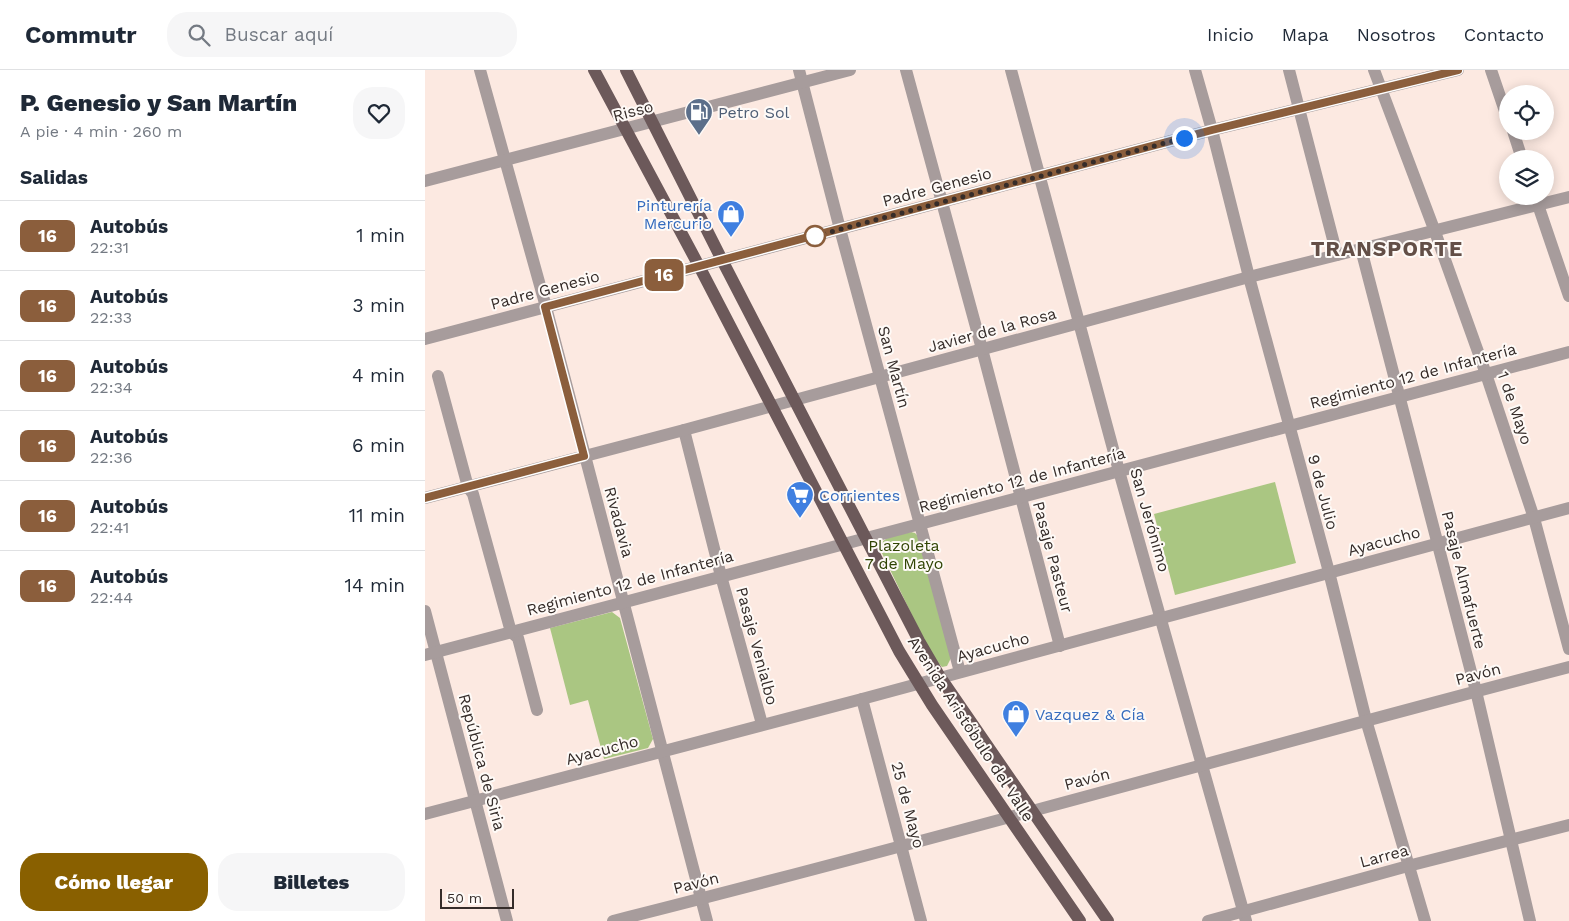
<!DOCTYPE html>
<html lang="es">
<meta charset="utf-8">
<style>
:root{--surface:#fff;--page:#f6f6f7;--text:#1f2937;--muted:#747a83;--line:#e0e1e3;--accent:#896000}
body{margin:0;font-family:"Work Sans",sans-serif;background:var(--page);color:var(--text);height:100vh;display:flex;flex-direction:column;font-size:19px;white-space:nowrap}
*{box-sizing:border-box;margin:0}
p{font-size:16px;color:var(--muted)}
.icon{flex:none;width:28px;height:28px;fill:none;stroke:currentColor;stroke-width:2;stroke-linecap:round;stroke-linejoin:round}
.map{position:relative;flex:1;overflow:hidden}
.side{display:flex;flex-direction:column;background:var(--surface);width:425px}
.side>*{flex:none}
.badge{padding:0 10px;border-radius:8px;font-size:18px;line-height:32px}
.controls{position:absolute;left:1074px;top:15px;display:grid;gap:10px}
.controls a{display:grid;place-items:center;width:55px;height:55px;border-radius:50%;background:var(--surface);box-shadow:0 2px 12px #0003;font-size:25px}
.scale{position:absolute;left:15px;bottom:12px;width:74px;box-sizing:border-box;padding-left:5px;border:2px solid #352c29;border-top:0;font-size:14px;line-height:18px;white-space:nowrap;color:#352c29;-webkit-text-stroke:4px #fefaf7;paint-order:stroke}
.you{position:absolute;width:25px;height:25px;margin:-12px;border:4px solid #fff;border-radius:50%;background:#1a73e8;box-shadow:0 0 0 8px #1a73e833}
.map>.badge{position:absolute;translate:-50% -50%;box-shadow:0 0 0 2px #fff}
h2{padding:0 20px;font-size:19px;line-height:45px}
.round{display:grid;place-items:center;flex:none;width:52px;height:52px;border-radius:20px;background:var(--page)}
.headline{display:flex;align-items:center;justify-content:space-between;height:85px;padding:0 20px}
h1{font-size:24px;font-weight:800;line-height:38px}
.button{display:flex;gap:10px;margin-top:auto;padding:10px 20px}
.button a{flex:1;height:58px;border-radius:20px;background:var(--accent);color:#fff;font-size:20px;font-weight:800;line-height:58px;text-align:center}
.button a+a{background:var(--page);color:var(--text)}
ul{padding:0;list-style:none}
li{display:flex;align-items:center;gap:15px;height:70px;padding:0 20px;border-top:1px solid var(--line)}
li div{flex:1}
li b{display:block;font-size:19px}
li em{font-style:normal}
li .badge{min-width:55px;font-weight:700;text-align:center}
header{display:flex;align-items:center;gap:30px;box-sizing:border-box;height:70px;padding:0 25px;background:var(--surface);border-bottom:1px solid var(--line)}
header strong{font-size:24px}
nav{display:flex;gap:28px;margin-inline-start:auto;font-size:18px}
.search{width:350px;height:45px;background:var(--page);display:flex;align-items:center;gap:12px;box-sizing:border-box;padding:0 18px;border-radius:20px;color:var(--muted);font-size:19px}
main{display:flex;flex:1;min-height:0}
.map>svg:first-child{display:block}
</style>
<header>
<strong>Commutr</strong>
<div class="search"><svg class="icon" aria-label="search" viewBox="0 0 24 24"><circle cx="10" cy="10" r="6"/><path d="M15 15l6 6"/></svg>Buscar aquí</div>
<nav><a>Inicio</a><a>Mapa</a><a>Nosotros</a><a>Contacto</a></nav>
</header>
<main>
<section class="side">
<div class="headline"><div><h1>P. Genesio y San Martín</h1><p>A pie · 4 min · 260 m</p></div><a class="round"><svg class="icon" aria-label="heart" viewBox="0 0 24 24"><path d="M12 20l-8-8c-3-5 5-10 8-4 3-6 11-1 8 4z"/></svg></a></div>
<h2>Salidas</h2>
<ul>
<li><span class="badge" style="background:#8b5e3c;color:#fff">16</span><div><b>Autobús</b><p>22:31</p></div><em>1 min</em></li>
<li><span class="badge" style="background:#8b5e3c;color:#fff">16</span><div><b>Autobús</b><p>22:33</p></div><em>3 min</em></li>
<li><span class="badge" style="background:#8b5e3c;color:#fff">16</span><div><b>Autobús</b><p>22:34</p></div><em>4 min</em></li>
<li><span class="badge" style="background:#8b5e3c;color:#fff">16</span><div><b>Autobús</b><p>22:36</p></div><em>6 min</em></li>
<li><span class="badge" style="background:#8b5e3c;color:#fff">16</span><div><b>Autobús</b><p>22:41</p></div><em>11 min</em></li>
<li><span class="badge" style="background:#8b5e3c;color:#fff">16</span><div><b>Autobús</b><p>22:44</p></div><em>14 min</em></li>
</ul>
<div class="button"><a>Cómo llegar</a><a>Billetes</a></div>
</section>
<div class="map">
<svg width="1144" height="851" viewBox="0 0 1144 851">
<rect width="100%" height="100%" fill="#fce9e1"/>
<!-- green -->
<g fill="#aac682">
<path d="M850,412l21,81 -121,32 -21,-81z"/>
<path d="M486,462l4,1 4,4 32,121 -4,8 -5,1 -4,-4 -15,-25 -43,-89c0,-14 21,-14 31,-17z"/>
<path d="M187,542l8,6 33,121 -5,9 -44,11 -16,-59 -18,5 -20,-77z"/>
</g>
<g fill="none" stroke-linecap="round" stroke-linejoin="round">
<!-- minor -->
<g stroke="#a79c9c" stroke-width="12">
<path d="M55,0l66,237 161,614"/>
<path d="M374,0l41,159 120,443"/>
<path d="M481,0l76,279 78,297"/>
<path d="M586,0l108,401 127,450"/>
<path d="M770,0l17,60 37,147 80,295 37,148 59,201"/>
<path d="M864,0l48,185"/>
<path d="M949,0l60,159 52,145 48,144 35,131"/>
<path d="M1066,0l16,47"/>
<path d="M1088,61l9,28"/>
<path d="M0,111l425,-111"/>
<path d="M1110,126l34,100"/>
<path d="M936,179l115,442 54,230"/>
<path d="M0,269l787,-209 246,-60"/>
<path d="M13,306l30,111 5,7 38,138 7,6 19,72"/>
<path d="M259,360l37,146 41,148"/>
<path d="M0,428l259,-68 565,-153 320,-80"/>
<path d="M0,541l82,310"/>
<path d="M0,585l1144,-303"/>
<path d="M437,629l59,222"/>
<path d="M0,744l437,-115 707,-191"/>
<path d="M188,851c320,-80 637,-171 956,-254"/>
<path d="M783,851l200,-55 161,-41"/>
</g>
<!-- major -->
<g stroke="#6c595a" stroke-width="12">
<path d="M169,0l105,196 200,385 33,54 148,216"/>
<path d="M201,0l96,190 197,381 21,36 168,244"/>
</g>
</g>
<g fill="none" stroke-linecap="round" stroke-linejoin="round">
<defs>
<path id="line" d="M0,428l159,-42 -39,-149 667,-177 246,-60"/>
</defs>
<!-- line casing -->
<use href="#line" stroke="#fff" stroke-width="11"/>
<!-- line -->
<use href="#line" stroke="#8b5e3c" stroke-width="8"/>
<!-- walk -->
<path stroke="#352c29" stroke-width="5" stroke-dasharray="0 9" d="M390,166l369,-98"/>
</g>
<!-- icons -->
<defs>
<symbol id="fuel-pin" viewBox="-11 -11 22 30"><path d="M0 17L-7.5 6A9.5 9.5 0 1 1 7.5 6Z" fill="#5c6f8a" stroke="#fefaf7"/><path d="M-5.5-6h7V0h2V4h1.3V-2.5L3-4.5l.8-.8L6-3V5H2.5V1h-1V6h-7ZM-4.2-4.7v3.2H.2V-4.7Z" fill="#fff"/></symbol>
<symbol id="shop-pin" viewBox="-11 -11 22 30"><path d="M0 17L-7.5 6A9.5 9.5 0 1 1 7.5 6Z" fill="#3f7fe0" stroke="#fefaf7"/><path d="M-5-2.5h2.3a2.7 3.5 0 0 1 5.4 0H5L5.5 6h-11ZM-1.5-2.5h3a1.5 2.3 0 0 0-3 0Z" fill="#fff"/></symbol>
<symbol id="supermarket-pin" viewBox="-11 -11 22 30"><path d="M0 17L-7.5 6A9.5 9.5 0 1 1 7.5 6Z" fill="#3f7fe0" stroke="#fefaf7"/><path d="M-6-5.5h2.5l.6 2H6L4.5 2H-2.5L-4.4-4H-6ZM-1.5 3.2a1.3 1.3 0 1 0 .1 0ZM3 3.2a1.3 1.3 0 1 0 .1 0Z" fill="#fff"/></symbol>
</defs>
<g fill-rule="evenodd">
<use href="#fuel-pin" x="258" y="26" width="32" height="43"/>
<use href="#shop-pin" x="290" y="128" width="32" height="43"/>
<use href="#supermarket-pin" x="359" y="409" width="32" height="43"/>
<use href="#shop-pin" x="575" y="628" width="32" height="43"/>
</g>
<!-- markers -->
<circle fill="#fff" stroke="#8b5e3c" stroke-width="2.5" cx="390" cy="166" r="10"/>
<g text-anchor="middle" dominant-baseline="central" stroke-width="4" stroke-linejoin="round" paint-order="stroke">
<!-- street labels -->
<g font-size="16" fill="#352c29" stroke="#fefaf7">
<text transform="translate(208 41) rotate(-15)">Risso</text>
<text transform="translate(512 117) rotate(-15)">Padre Genesio</text>
<text transform="translate(120 220) rotate(-15)">Padre Genesio</text>
<text transform="translate(567 260) rotate(-15)">Javier de la Rosa</text>
<text transform="translate(469 297) rotate(75)">San Martín</text>
<text transform="translate(988 306) rotate(-15)">Regimiento 12 de Infantería</text>
<text transform="translate(1090 338) rotate(71)">1 de Mayo</text>
<text transform="translate(597 410) rotate(-15)">Regimiento 12 de Infantería</text>
<text transform="translate(898 422) rotate(75)">9 de Julio</text>
<text transform="translate(725 450) rotate(74)">San Jerónimo</text>
<text transform="translate(194 452) rotate(75)">Rivadavia</text>
<text transform="translate(959 471) rotate(-15)">Ayacucho</text>
<text transform="translate(628 487) rotate(75)">Pasaje Pasteur</text>
<text transform="translate(1039 510) rotate(76)">Pasaje Almafuerte</text>
<text transform="translate(205 513) rotate(-15)">Regimiento 12 de Infantería</text>
<text transform="translate(332 576) rotate(75)">Pasaje Venialbo</text>
<text transform="translate(568 577) rotate(-15)">Ayacucho</text>
<text transform="translate(1053 604) rotate(-15)">Pavón</text>
<text transform="translate(546 659) rotate(57)">Avenida Aristóbulo del Valle</text>
<text transform="translate(177 680) rotate(-15)">Ayacucho</text>
<text transform="translate(57 692) rotate(75)">República de Siria</text>
<text transform="translate(662 709) rotate(-15)">Pavón</text>
<text transform="translate(483 735) rotate(75)">25 de Mayo</text>
<text transform="translate(959 786) rotate(-15)">Larrea</text>
<text transform="translate(271 813) rotate(-14)">Pavón</text>
</g>
<!-- service labels -->
<g font-size="16" fill="#4e5e75" stroke="#fefaf7" text-anchor="start">
<text x="293" y="42">Petro Sol</text>
</g>
<!-- shop labels -->
<g font-size="16" fill="#366cbe" stroke="#fefaf7" text-anchor="start">
<text x="287" y="135" text-anchor="end">Pinturería<tspan x="287" dy="18">Mercurio</tspan></text>
<text x="394" y="425">Corrientes</text>
<text x="610" y="644">Vazquez &amp; Cía</text>
</g>
<!-- park labels -->
<g font-size="16" fill="#304403" stroke="#fefaf7">
<text x="479" y="475">Plazoleta<tspan x="479" dy="18">7 de Mayo</tspan></text>
</g>
<!-- district labels -->
<g font-size="21" font-weight="bold" letter-spacing="1" fill="#634f47" stroke="#fefaf7">
<text x="962" y="178">TRANSPORTE</text>
</g>
</g>
</svg>
<div class="controls">
<a><svg class="icon" aria-label="locate" viewBox="0 0 24 24"><circle cx="12" cy="12" r="6"/><path d="M12 2v4M12 18v4M2 12h4M18 12h4"/></svg></a>
<a><svg class="icon" aria-label="layers" viewBox="0 0 24 24"><path d="M12 4l9 5-9 5-9-5zM3 14l9 5 9-5"/></svg></a>
</div>
<div class="scale">50 m</div>
<div class="you" style="left:759px;top:68px"></div>
<b class="badge" style="left:239px;top:205px;background:#8b5e3c;color:#fff">16</b>
</div>
</main>
